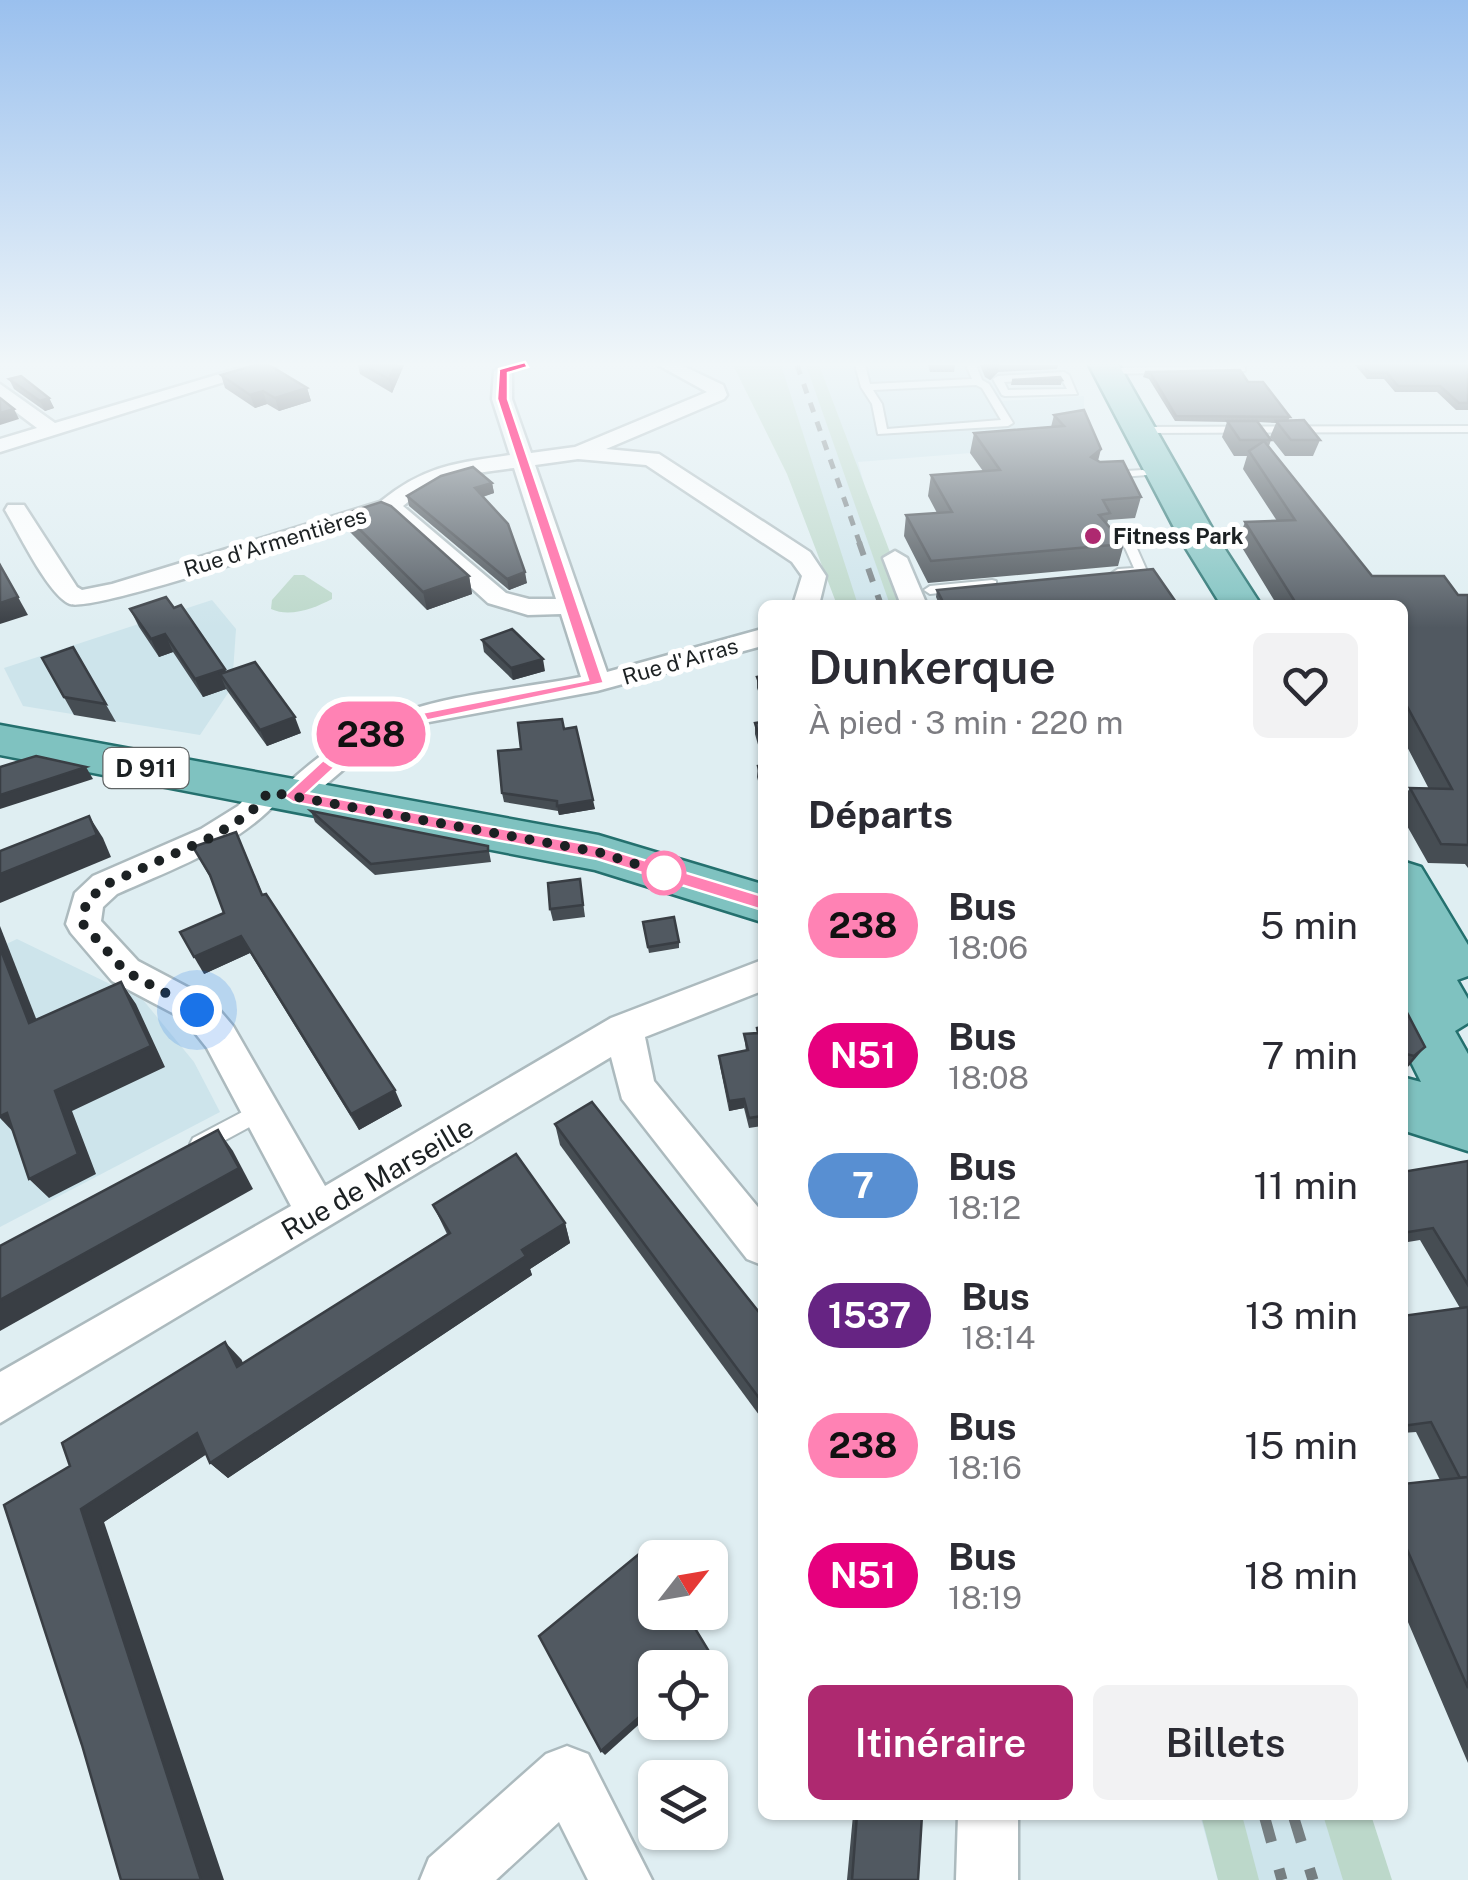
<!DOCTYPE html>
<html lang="fr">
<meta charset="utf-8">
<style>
:root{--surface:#fff;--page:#f2f2f3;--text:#2b2b33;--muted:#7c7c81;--accent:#ae2970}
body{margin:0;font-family:"Public Sans",sans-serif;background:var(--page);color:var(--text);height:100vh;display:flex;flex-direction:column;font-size:38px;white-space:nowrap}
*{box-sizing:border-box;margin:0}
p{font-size:32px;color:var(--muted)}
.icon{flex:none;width:55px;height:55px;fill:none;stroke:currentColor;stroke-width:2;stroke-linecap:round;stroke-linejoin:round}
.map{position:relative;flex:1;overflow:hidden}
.sheet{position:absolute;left:758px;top:600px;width:650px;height:1220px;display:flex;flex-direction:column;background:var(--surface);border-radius:15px;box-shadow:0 2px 8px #0004}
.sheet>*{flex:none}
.badge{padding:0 20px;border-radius:32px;font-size:35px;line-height:65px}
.needle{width:65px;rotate:59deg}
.fabs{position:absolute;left:638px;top:1540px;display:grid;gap:20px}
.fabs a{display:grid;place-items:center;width:90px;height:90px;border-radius:15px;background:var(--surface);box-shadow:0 2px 8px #0004;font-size:50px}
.you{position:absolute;width:50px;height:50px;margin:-25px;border:8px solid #fff;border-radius:50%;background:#1a73e8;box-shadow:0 0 0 15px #1a73e833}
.map>.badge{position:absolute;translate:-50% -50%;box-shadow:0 0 0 5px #fff}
h2{padding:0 50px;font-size:38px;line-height:90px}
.round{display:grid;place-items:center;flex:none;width:105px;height:105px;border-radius:15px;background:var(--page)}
.head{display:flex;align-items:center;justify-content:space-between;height:170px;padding:0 50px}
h1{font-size:48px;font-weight:600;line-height:75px}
.primary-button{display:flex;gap:20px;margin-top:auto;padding:20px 50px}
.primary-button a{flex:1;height:115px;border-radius:15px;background:var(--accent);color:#fff;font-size:40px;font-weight:600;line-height:115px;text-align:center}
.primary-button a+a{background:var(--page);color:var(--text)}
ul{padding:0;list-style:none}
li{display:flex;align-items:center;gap:30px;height:130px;padding:0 50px}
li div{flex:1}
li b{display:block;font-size:38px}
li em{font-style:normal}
li .badge{min-width:110px;font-weight:700;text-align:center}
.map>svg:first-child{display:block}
</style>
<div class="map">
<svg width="1468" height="1880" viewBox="0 0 1468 1880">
<rect width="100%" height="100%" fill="#dfeef2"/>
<!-- built -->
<g fill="#cde4eb">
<path d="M735,365h251l16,36 82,-5v21l-25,29 -201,16 24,89 21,54h-58l-16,-60z"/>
<path d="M212,600l24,29 -4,58 -32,48 -177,-29 -19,-38z"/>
<path d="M17,939l126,61 51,62 26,50 -220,115v-280z"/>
<path d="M1200,1815h167l21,65h-170z"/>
</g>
<!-- green -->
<g fill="#bcd8ca">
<path d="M733,365h48l77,240h-21l-50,-131z"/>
<path d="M806,365h13l91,240h-20z"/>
<path d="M294,575h10l28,18v6c-17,9 -42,19 -61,10l1,-9z"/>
<path d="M1201,1815h41l17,65h-41z"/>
<path d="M1323,1815h48l21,65h-49z"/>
</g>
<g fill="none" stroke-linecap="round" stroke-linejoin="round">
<defs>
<g id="service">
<path d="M855,365h10l5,19 102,-5 -6,-14h10l6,15 7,4 24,39 -5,3 -130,8 -6,-30 -11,-17zM976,385l6,3 19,32 -114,9 -5,-25 -9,-14z"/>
<path d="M1242,366l3,1v4l-137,3 -5,-3 5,-3z"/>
<path d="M1064,372l5,3 8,19 -72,2 -3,-1 -9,-16 5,-3zM1061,378l6,11 -59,1 -4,-8z"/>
<path d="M1468,426v6l-328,1 -5,-3 5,-3z"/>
<path d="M1143,470l5,3 -1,2 -38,3 -5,-3 5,-3z"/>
<path d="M1177,536l4,1v6l-46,1 12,27 -2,3 -27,3 -6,-4 6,-4 16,-1 -12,-27 2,-3z"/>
<path d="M992,580l4,1v6l-66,7 -6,-4 6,-4z"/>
<path d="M261,1102l7,3 3,6 -3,6 -61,33 -7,3 -7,-3 -3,-6 3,-6z"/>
</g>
<g id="minor">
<path d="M250,365h28l-278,87v-13l37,-11 -37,-28v-16l55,39z"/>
<path d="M503,365l9,6v28l19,54 44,-6 132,-55 -49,-27h23l42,20 4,10 -3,4 -118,50 53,5 151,98 16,24 -7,29h-26l9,-29 -10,-14 -146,-97 -68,-6 -43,6 72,207 155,-43v17l-165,45 -179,33 -48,23 -66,56 -11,3 -13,-7c-43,48 -106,69 -163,95l-14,13 -2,14 37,40 72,38 23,27 92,160 286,-168 151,-58v31l-117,46 9,44 108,131v53l-15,-6 -125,-160 -11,-42 -611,366v-51l291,-166 -84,-158 -23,-29 -72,-38 -41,-48 -5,-9 9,-31 18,-17 108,-47 37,-23 20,-21 11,-3 13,7c97,-94 175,-89 299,-112l-20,-63 -33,1 -40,-12 -91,-83 -11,-5c-43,13 -292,98 -316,89 -22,-9 -52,-73 -65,-94l3,-5h16l53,82 5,3 30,-6 268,-82c44,-36 75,-39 130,-47l-18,-56 2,-28zM514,468l42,131h-27l-23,-6 -103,-87c33,-28 69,-33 111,-38z"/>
<path d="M895,551l12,7 20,47h-26l-18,-47z"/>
<path d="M567,1746l21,8 64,126h-64l-29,-58 -63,58h-76l9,-22 117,-104z"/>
<path d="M958,1815h60v65h-62z"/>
</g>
<g id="primary">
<path d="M1089,365h30l98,172 44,68h-40l-42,-68z"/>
<path d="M0,725l598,110 164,49v38l-167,-52 -595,-115z"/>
<path d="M1402,861l19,6 47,78v31l-11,4 11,19v24l-13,8 13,23v97l-66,-21v-53l19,5 -19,-38z"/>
</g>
</defs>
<!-- service casing -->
<use href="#service" stroke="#acbabe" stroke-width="4"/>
<!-- minor casing -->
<use href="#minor" stroke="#acbabe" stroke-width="5"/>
<!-- primary casing -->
<use href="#primary" stroke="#24706e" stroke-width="5"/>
<!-- service -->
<use href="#service" fill="#fff" fill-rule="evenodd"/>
<!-- minor -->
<use href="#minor" fill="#fff" fill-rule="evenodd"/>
<!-- primary -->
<use href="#primary" fill="#7fc2c0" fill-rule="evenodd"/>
<!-- rail-far2 -->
<path stroke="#757e81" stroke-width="5" stroke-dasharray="10 10" stroke-linecap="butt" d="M797,365l63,179"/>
<!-- rail-far1 -->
<path stroke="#757e81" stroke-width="6" stroke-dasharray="14 14" stroke-linecap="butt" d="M859,542l22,63"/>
<!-- rail -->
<g stroke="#757e81" stroke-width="11" stroke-dasharray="28 28" stroke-linecap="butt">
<path d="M1264,1815l18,65"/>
<path d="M1293,1815l20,65"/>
</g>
</g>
<!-- wall -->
<g fill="#464d53">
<path d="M358,365h46l-12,28 -32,-19z"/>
<path d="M903,365h52l-1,7h-24l-2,-7z"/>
<path d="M980,365h78l-1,4 -59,3 -8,8 -5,-3z"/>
<path d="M1355,365h113v45h-12l-19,-18h-42l-11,-13h-17z"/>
<path d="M1145,372l103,10 42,35 -2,4 32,19 -7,16h-28l-15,-19 6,-14 -18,-1 13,18 -2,6 103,130 86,19h10v273l-3,-4 -37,-1 -26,-46v-17l8,-12 19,1 -27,-52v-132h-125l-39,-64 7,-19 32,-1 -34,-52 4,-13h-13l-12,-19 5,-15 -52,-1 -26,-42 -6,-2z"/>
<path d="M221,375l86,13 4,13 -32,10 -12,-7 -12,4 -30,-20z"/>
<path d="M9,379l40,19 5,10 -9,3 -31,-22z"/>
<path d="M1012,380h50l-1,5h-50z"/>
<path d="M1054,415l44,46 43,36 -6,21 -27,2 -1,4 17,20 -6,22 -190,17 -24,-47 2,-21 31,-2 -9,-17 3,-21 52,-4 -13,-18 4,-20 77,-6z"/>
<path d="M492,483l2,10 -11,4 44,86 -18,7 -100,-84 -2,-10z"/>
<path d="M344,514l125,62 3,18 -45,16 -78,-79z"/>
<path d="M937,590l241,15 -239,-1 -3,-7z"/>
<path d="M130,609l95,60 1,3 75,61 -34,13 -41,-57 -23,8 -30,-45 -14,5 -20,-30z"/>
<path d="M482,640l63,31 -32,9 -29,-28z"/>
<path d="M73,647l43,75 -42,-7 -32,-57z"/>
<path d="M762,676v45l-3,-10v-11l2,-1 -4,-11v-11z"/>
<path d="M762,722v37l-7,-25v-11z"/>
<path d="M564,729l31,80 -36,6 -1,-4 -54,-9 -2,-9 19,-44z"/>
<path d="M762,765v30l-5,-18 1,-11z"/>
<path d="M311,811l177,35 3,16 -116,13 -60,-53z"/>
<path d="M236,832l27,63 139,211 -43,24 -109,-177 -46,21 20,-61 -12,-32 -19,-34z"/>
<path d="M580,879l5,38 -32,4 -3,-12z"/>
<path d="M643,922l36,20v6l-30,5z"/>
<path d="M1402,1003l23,44 -23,24z"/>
<path d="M762,1027v99l-13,2 -5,-20 -15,3 -9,-45 -1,-10 27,-5 -2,-17 13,-1v-5z"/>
<path d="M555,1124l207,192v103l-202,-274z"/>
<path d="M1468,1161v602l-66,-155v-124l38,-4 -24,-48 -14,1v-117l58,-8 -40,-68 -18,3v-71z"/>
<path d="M433,1205l132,18 5,20 -40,26 2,6 -304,203 -18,-15 -4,-9 -102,68 -34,-56 171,-107 2,4 204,-129z"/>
<path d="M853,1815h69l-4,65h-71z"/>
</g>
<!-- shaded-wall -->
<g fill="#393e44">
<path d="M395,365h9l-12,28 -3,-14z"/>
<path d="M997,365h2l-1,7 -8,8 1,-10z"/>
<path d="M307,388l4,13 -32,10 -4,-13z"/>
<path d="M263,391l4,13 -12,4 -5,-13z"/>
<path d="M49,398l5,10 -9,3 -5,-10z"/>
<path d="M14,409l5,10 -19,6v-12z"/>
<path d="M1101,449l-5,20 -5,-12z"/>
<path d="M492,483l2,10 -17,5 -2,-10z"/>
<path d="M525,572l2,11 -18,7 -2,-11z"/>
<path d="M469,576l3,18 -45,16 -4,-18z"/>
<path d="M18,597l10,18 -28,9v-21z"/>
<path d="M165,634l8,18 -14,5 -8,-18z"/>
<path d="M543,659l2,12 -32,9 -2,-12z"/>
<path d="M225,669l7,18 -12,-13 6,15 -23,8 -8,-18z"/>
<path d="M295,717l6,16 -34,13 -7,-16z"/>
<path d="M86,767l7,12 -93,30v-14z"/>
<path d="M593,800l2,9 -36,6 -2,-9z"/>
<path d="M89,816l14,22 8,19 -111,46v-29z"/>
<path d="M0,926l46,118 -17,-21 -29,-75z"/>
<path d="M241,936l9,17 -46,21 -10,-17z"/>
<path d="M121,982l15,22 29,63 -93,44 24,63 -47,24 -20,-19 26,-88z"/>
<path d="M1425,1047l-16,19 -7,5 12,-15z"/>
<path d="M395,1090l7,16 -43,24 -8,-16z"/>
<path d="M744,1099v9l-15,3v-10z"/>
<path d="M7,1113l11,24 -18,-19v-2z"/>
<path d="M218,1130l15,21 20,38 -253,142v-31z"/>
<path d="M565,1223l5,20 -40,26 2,6 -304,203 -18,-15 312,-213z"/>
<path d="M225,1342l16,17 12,25 -16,-17z"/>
<path d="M197,1433l19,15 -112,74 120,358h-23l-120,-371z"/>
<path d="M710,1653l1,7 -8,8h-8z"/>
<path d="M655,1703v7l-50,45 -4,-4z"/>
</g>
<!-- building -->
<g fill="#515961" stroke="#393e44" stroke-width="2.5">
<path d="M255,365h14l38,23 -32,10 -12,-7 -13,4 -29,-20z"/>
<path d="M364,365h31l-6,14z"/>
<path d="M986,365h11l-6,5 -4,-2z"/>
<path d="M1363,365h105v38h-9l-19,-17h-42l-11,-13h-17z"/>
<path d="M1240,370l8,12h15l27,35 -114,-1 -25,-42 -6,-2z"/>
<path d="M21,376l28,22 -9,3 -31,-22z"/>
<path d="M1060,377l2,3h-50z"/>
<path d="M0,398l14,11 -14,4z"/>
<path d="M1084,410l17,39 -10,8 9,5 23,-1 18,36 -38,3 7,13 -11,2 25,29 -193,17 -25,-46 46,-3 -21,-37 69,-5 -26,-37 90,-7 -10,-11z"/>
<path d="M1304,420l16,20h-29l-15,-19z"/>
<path d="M1227,421h30l14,19h-31z"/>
<path d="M1264,441l108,135h72l14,19h10v250l-27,-1 -31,-56 42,1 -50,-92v-92h-105l-52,-83 50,-2 -46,-69z"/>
<path d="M473,467l19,16 -17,5 33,36 17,48 -18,7 -100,-83 34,-20z"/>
<path d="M381,502l10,4 78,70 -46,16 -79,-78z"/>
<path d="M0,565l18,32 -18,6z"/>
<path d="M1153,569l25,36h-246l12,-1 -7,-14z"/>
<path d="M166,597l8,11 7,-3 44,64 -30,10 -30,-45 -14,5 -21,-30z"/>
<path d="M512,629l31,30 -32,9 -29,-28z"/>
<path d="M73,647l33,57 -42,-7 -22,-39z"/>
<path d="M255,662l40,55 -35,13 -40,-56z"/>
<path d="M762,676v14l-5,-13z"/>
<path d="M562,719l2,10 12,-2 17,73 -36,6v-5l-55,-8 -4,-42 23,-2 -3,-26z"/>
<path d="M762,722v24l-7,-23z"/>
<path d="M36,756l50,11 -86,28v-28z"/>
<path d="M762,765v17l-4,-16z"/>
<path d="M311,811l177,35v5l-117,13z"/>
<path d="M89,816l8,19 -97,39v-23z"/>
<path d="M236,832l26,63 4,-1 129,196 -44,24 -110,-178 -47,21 -14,-25 44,-19 -14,-38 -17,-28z"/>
<path d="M580,879l3,26 -33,4 -2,-26z"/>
<path d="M674,917l5,25 -31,5 -5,-25z"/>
<path d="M0,948l29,75 92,-41 30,64 -96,45 23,63 -49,25 -22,-66 -7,3z"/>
<path d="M1402,1003l23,44 -11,9 -12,-3z"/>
<path d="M762,1027v89l-13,2 -5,-19 -15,2 -10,-45 29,-6 -4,-16 14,-1 -1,-5z"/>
<path d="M592,1102l170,214v86l-207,-278z"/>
<path d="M218,1130l21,38 -239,132v-54z"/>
<path d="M516,1154l49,69 -43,27 4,6 -316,207 -13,-30 -116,76 120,371h-80l-39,-135 -78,-240 66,-39 -8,-23 163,-101 12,25 213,-134 -17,-28z"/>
<path d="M1468,1161v124l-35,-57 -31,5v-61z"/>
<path d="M1468,1307v170l-8,1 -29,-56 -29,4v-110z"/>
<path d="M1468,1477v211l-66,-150v-54z"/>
<path d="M645,1549l10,15v48h30l25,41 -15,15h-40v35l-54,48 -62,-115z"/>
<path d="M857,1815h65l-4,65h-66z"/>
</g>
<!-- sky -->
<linearGradient id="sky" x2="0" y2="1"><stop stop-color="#9ac0ee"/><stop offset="0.58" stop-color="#f1f7f9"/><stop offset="1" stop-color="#f1f7f9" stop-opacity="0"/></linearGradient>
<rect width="1468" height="628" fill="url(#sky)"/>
<!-- line -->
<path fill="#ff82b4" stroke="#fff" stroke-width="2.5" d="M525,362l3,5 -20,6v26l96,284 -203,43 -57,33 -37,34 291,53 171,52v10l-7,2 -165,-51 -304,-57 -9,-6 49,-45 57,-32 198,-39 -91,-281 2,-30z"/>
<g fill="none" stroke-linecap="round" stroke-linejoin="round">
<!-- walk -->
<path stroke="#1c2123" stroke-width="10" stroke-dasharray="0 18" d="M197,1010l-72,-39 -42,-47 3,-22 19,-17 107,-48 37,-23 20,-22 329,60 66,21"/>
</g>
<!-- markers -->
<circle fill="#ae2970" stroke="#fff" stroke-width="4" cx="1093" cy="536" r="10"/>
<circle fill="#fff" stroke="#ff82b4" stroke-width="5" cx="664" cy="873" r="20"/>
<g text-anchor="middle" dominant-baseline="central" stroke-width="10" stroke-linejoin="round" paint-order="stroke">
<!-- far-poi labels -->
<g font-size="22" font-weight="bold" fill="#1c2123" stroke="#fff" text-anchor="start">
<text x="1113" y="536">Fitness Park</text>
</g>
<!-- far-street labels -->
<g font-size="22" fill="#1c2123" stroke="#fff">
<text transform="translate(275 542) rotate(-17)">Rue d'Armentières</text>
<text transform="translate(680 661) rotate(-16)">Rue d'Arras</text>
</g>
<!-- shield labels -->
<rect fill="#fff" stroke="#606465" stroke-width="2.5" x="103.5" y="748" width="85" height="40" rx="8"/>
<g font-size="25" font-weight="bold" fill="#1c2123">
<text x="146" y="768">D 911</text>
</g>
<!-- street labels -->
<g font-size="28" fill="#1c2123" stroke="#fff">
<text transform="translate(377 1178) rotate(-30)">Rue de Marseille</text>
</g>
</g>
</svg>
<div class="fabs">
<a><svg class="needle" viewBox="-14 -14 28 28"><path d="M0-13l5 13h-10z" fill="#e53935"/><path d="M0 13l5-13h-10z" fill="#7c7c81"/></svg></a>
<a><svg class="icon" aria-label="locate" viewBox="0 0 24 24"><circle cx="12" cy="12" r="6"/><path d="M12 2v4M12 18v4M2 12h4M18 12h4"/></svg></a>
<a><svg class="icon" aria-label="layers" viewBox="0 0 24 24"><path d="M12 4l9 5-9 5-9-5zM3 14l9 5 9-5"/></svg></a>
</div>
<div class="you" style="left:197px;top:1010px"></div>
<b class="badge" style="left:371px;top:734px;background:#ff82b4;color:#111">238</b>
<section class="sheet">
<div class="head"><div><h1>Dunkerque</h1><p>À pied · 3 min · 220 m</p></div><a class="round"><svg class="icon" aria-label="heart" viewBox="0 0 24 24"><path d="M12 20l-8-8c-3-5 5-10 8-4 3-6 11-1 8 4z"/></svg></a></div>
<h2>Départs</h2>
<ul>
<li><span class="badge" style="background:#ff82b4;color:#111">238</span><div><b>Bus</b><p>18:06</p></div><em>5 min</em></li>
<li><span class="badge" style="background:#e6007e;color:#fff">N51</span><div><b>Bus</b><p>18:08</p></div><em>7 min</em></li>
<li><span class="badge" style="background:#588fd2;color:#fff">7</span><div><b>Bus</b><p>18:12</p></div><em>11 min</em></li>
<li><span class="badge" style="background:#662483;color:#fff">1537</span><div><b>Bus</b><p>18:14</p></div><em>13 min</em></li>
<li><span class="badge" style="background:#ff82b4;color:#111">238</span><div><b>Bus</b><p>18:16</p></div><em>15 min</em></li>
<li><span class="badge" style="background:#e6007e;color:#fff">N51</span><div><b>Bus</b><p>18:19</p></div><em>18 min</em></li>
</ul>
<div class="primary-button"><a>Itinéraire</a><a>Billets</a></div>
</section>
</div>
